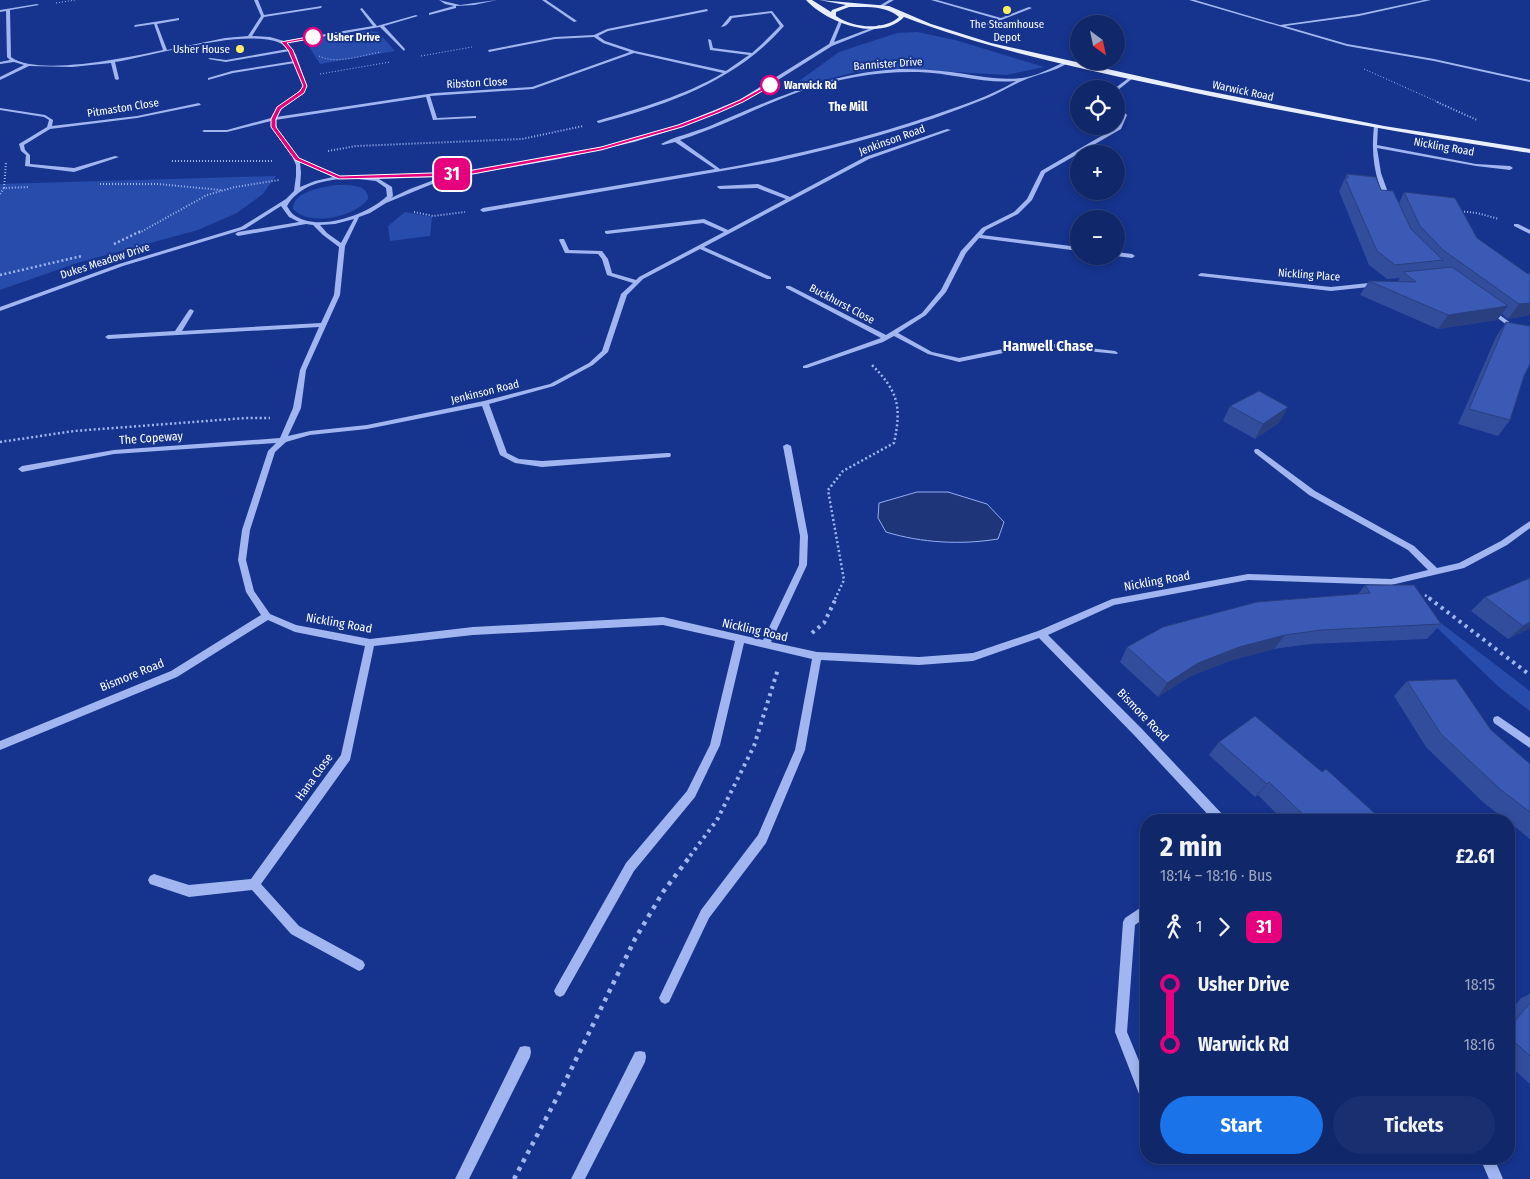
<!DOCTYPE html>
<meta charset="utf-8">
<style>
:root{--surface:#10276a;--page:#192f70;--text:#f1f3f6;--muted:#9ca5c1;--line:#30447e;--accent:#1a73e8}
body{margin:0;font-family:"Fira Sans Condensed",sans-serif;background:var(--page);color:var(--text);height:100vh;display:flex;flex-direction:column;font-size:19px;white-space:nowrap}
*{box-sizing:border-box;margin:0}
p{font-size:16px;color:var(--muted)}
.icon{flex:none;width:28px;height:28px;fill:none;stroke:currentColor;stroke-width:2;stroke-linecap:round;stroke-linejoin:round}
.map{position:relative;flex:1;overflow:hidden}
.panel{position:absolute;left:1140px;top:814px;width:375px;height:350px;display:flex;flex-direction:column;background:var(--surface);border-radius:20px;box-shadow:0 2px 8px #0003,0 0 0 1px var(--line)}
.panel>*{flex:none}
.badge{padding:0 10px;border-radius:8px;font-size:18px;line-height:32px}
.needle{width:32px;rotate:147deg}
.fabs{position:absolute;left:1070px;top:15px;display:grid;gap:10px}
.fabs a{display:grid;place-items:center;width:55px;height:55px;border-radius:50%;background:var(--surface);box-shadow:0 2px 8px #0003,0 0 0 1px var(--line);font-size:25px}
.map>.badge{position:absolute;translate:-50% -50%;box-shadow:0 0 0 2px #fff}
.legs{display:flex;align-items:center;gap:8px;height:55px;padding:0 20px;font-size:16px}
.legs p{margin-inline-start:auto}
.head{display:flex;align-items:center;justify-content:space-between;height:85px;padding:0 20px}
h1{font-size:28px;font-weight:700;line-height:38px}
.button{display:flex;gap:10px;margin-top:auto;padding:10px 20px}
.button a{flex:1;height:58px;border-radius:30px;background:var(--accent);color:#fff;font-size:20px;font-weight:700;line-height:58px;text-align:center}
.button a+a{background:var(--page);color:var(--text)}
ul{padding:0 20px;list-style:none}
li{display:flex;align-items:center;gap:18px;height:60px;font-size:19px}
li i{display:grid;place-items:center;width:8px;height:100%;margin:0 6px;background:currentColor}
li i::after{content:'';width:12px;height:12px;margin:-6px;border:4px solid;border-radius:50%;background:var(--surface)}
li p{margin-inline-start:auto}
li:first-child i{background:linear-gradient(#0000 50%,currentColor 0)}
li:last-child i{background:linear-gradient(currentColor 50%,#0000 0)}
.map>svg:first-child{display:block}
</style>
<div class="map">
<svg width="1530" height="1179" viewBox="0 0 1530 1179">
<rect width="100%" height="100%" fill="#16348e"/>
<!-- green -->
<g fill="#284cac">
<path d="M366,31l12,1 17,19 -75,13 -12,-19 7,-6z"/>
<path d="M917,32l38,8 89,27 -38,8 -101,-6 -49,3 -68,17 51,-37 58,-19z"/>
<path d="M276,176l-13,18 -26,19 -39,17 -121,33 -77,27v-106z"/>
<path d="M337,185c11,0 32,-1 31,14 -13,18 -59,28 -75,10 0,-18 30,-22 44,-24z"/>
<path d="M405,212l27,5 -2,19 -40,5 -2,-15z"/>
<path d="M1437,620l93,71v20l-30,-23 -68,-65z"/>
</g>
<!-- water -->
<path fill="#1e3579" stroke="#93aef3" d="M917,492h31l39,12 17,18 -6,17c-37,6 -76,4 -112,-7l-8,-14 1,-15z"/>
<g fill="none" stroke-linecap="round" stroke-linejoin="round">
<!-- path-far4 -->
<g stroke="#a1b6f0" stroke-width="1" stroke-dasharray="1 2" stroke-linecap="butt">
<path d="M56,3l19,-3"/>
<path d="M319,56c18,9 43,-1 62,-4"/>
<path d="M421,56l51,-9"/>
<path d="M1364,69l76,34"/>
<path d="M320,74l70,-12"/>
</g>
<!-- path-far3 -->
<g stroke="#a1b6f0" stroke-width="2" stroke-dasharray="1 2" stroke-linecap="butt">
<path d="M1437,102l40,18"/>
<path d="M328,151l28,-5 166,-7 61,-13"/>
<path d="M172,161h101"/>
<path d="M100,184h58l63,6"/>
<path d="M4,188l2,-25"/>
<path d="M0,194l4,-6 25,-1"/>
<path d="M1458,211l19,2 22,6"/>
<path d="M414,212l19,4 32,-4"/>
<path d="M139,233l68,-38 28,-8 44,-7"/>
</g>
<!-- path-far2 -->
<g stroke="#a1b6f0" stroke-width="2.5" stroke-dasharray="2 2.5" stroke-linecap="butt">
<path d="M114,244l27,-13"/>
<path d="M0,275l82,-19"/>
<path d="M0,442l74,-11 172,-13h24"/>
<path d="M1425,595l6,4"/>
<path d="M835,599l9,-19 -16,-90 15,-19 51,-28c8,-37 4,-52 -23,-79"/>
</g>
<!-- path-far1 -->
<g stroke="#a1b6f0" stroke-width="4" stroke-dasharray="3 4.5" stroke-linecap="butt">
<path d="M1429,598l101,77"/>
<path d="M812,633l12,-10 12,-25"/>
<path d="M690,856l27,-36 37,-74 24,-77"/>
</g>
<!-- path -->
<path stroke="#a1b6f0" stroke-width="4.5" stroke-dasharray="4 5.5" stroke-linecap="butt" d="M514,1179l47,-89 74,-151 28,-47 28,-37"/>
<!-- minor -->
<g fill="#a1b6f0" fill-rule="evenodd">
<path d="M254,0h4l6,15 58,-9 -1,2 -57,9 -12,19 18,1 14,4 89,-15 -13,-17 2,-1 15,18 39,-11 2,1 -34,10 21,23 -1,2 -24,-24 -93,16 9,12 11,31c-8,13 -25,17 -31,31l159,-24 97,-6 98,-35 -27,-9 -9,-6 -39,2 -66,13 -1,-2 67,-13 39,-2 13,-6 100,-20 1,2 -100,20 -10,5 7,5 30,10 91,20 23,-16 -39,-5 -2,-11 3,1 2,8 39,5 10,-9 18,-18 -9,-13 -39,5c-2,4 -6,9 -11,9l9,-11 42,-5 12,15c-48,55 -117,79 -185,97l-2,-1v-1c43,-13 87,-25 126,-48l-89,-20 -101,36 -103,7 7,22 39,-2v2h-2l-41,2 -7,-23 -151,23 2,9 3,5 18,24 42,18 27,1 95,-5 97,-15 72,-17 47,-15 61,-25 90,-56 10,-23 3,1 -8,20 45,-17 3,1 -50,20 -89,56 -61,25 -48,15 -75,17 -97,17 -83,3 13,8 1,9 -2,2 19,-9 32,-12 5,1 -61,25 -16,10 -11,4 -14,29 -5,49 -34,75 -5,38 -13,28 22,-5 57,-6 117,-24 66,-17 39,-21 13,-12 19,-57 12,-11 -26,-8 -5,-16 -4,-5 -33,-1 -6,-13 1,-1h4l5,11 33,1 6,8 4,14 24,7 3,-3 85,-45 -21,-9 -96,11 -2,-1v-2l99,-12 24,11 58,-31 -29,-11 -37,1 -3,-2 1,-1 40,-2 32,13 75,-40 82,-28 4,1 -82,29 -165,88 67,30v2h-4l-67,-30 -57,30 -16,16 -19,57 -15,13 -39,21 -65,18 18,49 12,6 23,2 125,-8h3l1,2 -1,2 -128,10 -27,-4 -15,-8 -18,-49 -115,23 -57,6 -24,7 -11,10 -25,78 -4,30 8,31 16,23 26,11 74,14 103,-12 190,-10 100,23 36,-75 1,-29 -17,-90 4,-2 4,2 17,90 -1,29 -36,77 46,10 102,5 54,-4 65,-22 74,-32 136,-25 143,5 37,-9 -20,-20 -99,-55 -54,-42 -1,-2 1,-2h3l57,42 99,55 23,22 22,-5 42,-22 29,-20v7l-23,17 -43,23 -73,17 -143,-5 -134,25 -66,30 94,94 82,87 1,4h-12l-79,-85 -95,-97 -66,23 -54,4 -98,-5 -16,90 -39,93 -57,75 -40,84 -4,2 -4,-2 -2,-4 42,-88 57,-75 37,-85 17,-91 -68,-16 -24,102 -25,52 -61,74 -70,124 -4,2 -4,-2 -2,-4 2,-4 70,-124 61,-72 23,-46 25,-104 -72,-16 -190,10 -99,11 -24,114 -89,124 38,42 64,35 2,4 -2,4 -4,2 -68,-37 -39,-44 -63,7 -39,-13 -2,-4 2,-4 4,-2 35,11 62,-6 90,-124 24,-109 -70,-14 -27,-12 -91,57 -177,73v-9l171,-70 90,-56 -15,-23 -8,-32 4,-30 26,-79 8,-8 -162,11 -92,18 -4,-3 4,-3 92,-16 166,-12 13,-30 7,-38 19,-43 -211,12 -3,-2 3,-2 67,-4 14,-21 2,-1 3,2 -12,20 139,-8 13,-28 5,-48 -16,-12 -10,-10 -7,-1 -68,12 -3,-2 3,-2 61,-10 -10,-5 -8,-11 -36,23 -122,37 -123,45v-4l119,-43 122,-37 45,-28 8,-8 2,-15v-11l-4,-9 -19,-27 -2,-8 -44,11h-23l-2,-1 2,-1h23l44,-12c7,-15 23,-18 32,-32l-8,-23 -62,10 -25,7v-2l24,-7 62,-10 -4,-10 -64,11 -18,-3 2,-1 16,2 62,-11c-22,-28 -139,8 -173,13l4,17 -2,1 -2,-1 -4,-16 -39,4 -43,-1 -29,14v-3l24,-12 -10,-3 -14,2v-2l10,-2 -3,-3 -1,-46 -6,1v-2l37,-6 2,1 -29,5 1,47c26,20 120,0 152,-7l-9,-26 -20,3 1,-2 44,-7v2l-22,4 10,26 58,-12 23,-2 13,-20zM300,162l33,15 -18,4 -15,6 1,-14zM349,178l27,3 10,7 1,8c-18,18 -69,37 -93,19 -3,-2 -5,-6 -7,-9 13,-22 38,-26 62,-28zM354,219l-13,24 -14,-10 -7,-8 15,-1z"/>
<path d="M439,0l21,5 37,-5 -23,5 -18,1v2l-27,7v-2l25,-7 -9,-2z"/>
<path d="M542,0h4l31,21 -3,1z"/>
<path d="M889,0h5l-12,7 -3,-1z"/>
<path d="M931,0h6l64,18 28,-11 3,1 -49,19 -1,-2 15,-6z"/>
<path d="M1189,0h6l85,25 79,-11 65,-14h7l-72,16 -74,10 62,18 87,15 96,21v2l-96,-21 -87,-15z"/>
<path d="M1065,62l3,1c-14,9 -31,11 -46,18 -12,5 -24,13 -37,18 -68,28 -140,47 -211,63l-291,50 -3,-2 3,-2 232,-39 -40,-27 -12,3 -2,-1c12,-7 34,-12 49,-18 63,-27 121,-54 191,-57 17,0 33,1 50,3 23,3 47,9 71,6 15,-2 29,-10 43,-16zM919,72c32,1 65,12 97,9 -27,16 -56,25 -85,35 -69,23 -139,40 -211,53l-40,-29c41,-13 80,-34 121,-49 38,-13 78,-20 118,-19z"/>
<path d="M1130,77l3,1 -15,12 -4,-1z"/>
<path d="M199,103l2,2 -64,13 -87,11 -26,16 1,5 5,5v9l44,4 41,-12 4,1 -45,15 -49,-6 1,-11 -5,-4 -2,-7 28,-17 2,-7 -5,-3 -44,-7v-2l45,7 8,5 -1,6 85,-10z"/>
<path d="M1116,104l11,11 -6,14 -76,44 -13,27 -14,14 -32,16 -4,5 97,12v4l-100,-13 -13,15 -20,39 -20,23 -28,18 34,19 27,6 78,-16 78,9 3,2 -1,1 -80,-8 -78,16 -31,-8 -34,-18 -11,6 -76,26h-4v-2l78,-28 -95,-50v-2h4l96,49 36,-22 19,-23 20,-39 21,-23 32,-16 13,-13 14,-28 76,-44 6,-12 -7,-7z"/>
<path d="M1376,125l2,1 -1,19 99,19 34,2 3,2 -3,2 -34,-4 -99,-18 4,25 10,28 -5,1c-12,-25 -15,-50 -12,-76z"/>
<path d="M1514,224h4l12,6v4l-16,-8z"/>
<path d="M1116,252l16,2 3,2 -3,2 -16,-2z"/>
<path d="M1201,273l130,14 47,-5 3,2 -3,2 -47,5 -132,-15 -1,-1z"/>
<path d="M1490,308l40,29v5l-42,-31v-2z"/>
<path d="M1498,716l32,22v10l-36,-25 -1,-3 1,-3z"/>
<path d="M1146,904v13l-11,8 -8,107 19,46v23l-5,-2 -26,-67 8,-110 2,-4z"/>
<path d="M525,1046l5,1 1,5 -1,5 -61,122h-14l65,-132z"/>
<path d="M640,1051l5,1 1,5 -1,5 -60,117h-14l64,-127z"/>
<path d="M1480,1158h14l9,21h-14z"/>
</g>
<!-- major -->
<path fill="#e9eeff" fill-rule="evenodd" d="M806,0h6l19,12 1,-2 14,-5 -27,-5 70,6 42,18 60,19 201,45 192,38 146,23v4c-126,-19 -252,-42 -377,-69 -84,-18 -168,-36 -249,-67 -25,26 -78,5 -98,-17zM849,7c16,0 37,-2 50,10 -15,14 -47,11 -63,-1v-4z"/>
</g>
<!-- wall -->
<g fill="#324d9c">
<path d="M1347,174l34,16 18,13 5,-11 73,46 53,77 -22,4 -6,-5 -5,6 -59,9 -78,-34 9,-14h29l2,-3 -13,1 -18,-14 -30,-74z"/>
<path d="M1506,322l18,54 -14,44 -12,16 -40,-12 38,-87z"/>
<path d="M1230,406l50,16 -25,17 -32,-18z"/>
<path d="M1365,585l76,39 -14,15 -117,5 -36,5 -45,12 -40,16 -31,20 -38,-35 7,-15 231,-53z"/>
<path d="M1485,597l45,31 -22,11 -37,-28z"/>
<path d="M1407,681l84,49 39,34v75l-21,-17v-2h-3l-22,-17 -58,-56 -32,-51z"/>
<path d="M1219,742l103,30 60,48h-99l-25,-25 -3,2 -46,-42z"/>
<path d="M1530,994v90l-21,-19v-52l12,-15z"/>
</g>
<!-- shaded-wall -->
<g fill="#293f7f">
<path d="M1530,303v12l-22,4 11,-15z"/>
<path d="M1508,306l-11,14 -59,9 10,-14z"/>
<path d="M1288,407l-8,15 -25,17 8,-15z"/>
<path d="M1530,622v6l-22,11 15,-13z"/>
<path d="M1285,635l-11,14 -45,12 -40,16 -31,20 9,-14 31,-20 41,-16z"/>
<path d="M1269,782l-11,13 -3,2 12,-13z"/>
</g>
<!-- building -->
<g fill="#3a5ab5" stroke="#293f7f">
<path d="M1347,174l29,3 5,13 12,1 18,38 32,31 -48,5 -18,-14 -32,-73h3z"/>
<path d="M1404,192l51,6 22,40 51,36 2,-1v30l-11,1 -76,-54 -23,-24z"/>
<path d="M1452,267l56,39 -60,9 -79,-34 47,1 -13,-10z"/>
<path d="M1506,322l24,4v38l-6,12 -14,44 -41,-11z"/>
<path d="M1259,391l29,16 -25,17 -33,-18z"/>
<path d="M1530,578v44l-7,4 -38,-29z"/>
<path d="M1365,585h49l27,39 -120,6 -36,5 -46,12 -41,16 -31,20 -40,-36 36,-20 94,-25 113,-9z"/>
<path d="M1456,679l35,51 39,34v48l-29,-22 -60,-56 -34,-53z"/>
<path d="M1255,716l67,56 4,-3 56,51h-73l-40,-38 -2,2 -48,-42z"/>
<path d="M1530,1003v53l-21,-19v-9z"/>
</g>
<!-- line-1 -->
<path fill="#e6007e" stroke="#fff" d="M313,36l2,2 -28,5 6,7 14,36 -3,7 -23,16 -5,10v8l23,31 41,18 122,-4 139,-25 77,-22 37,-14 25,-11 29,-16 4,1 -30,17 -25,11 -36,14 -81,23 -139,26 -123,3 -44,-19 -24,-33v-8l6,-12 23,-16 3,-5 -15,-36 -7,-8z"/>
<!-- markers -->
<g fill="#ffee5f" stroke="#16348e" stroke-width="2">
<circle cx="1007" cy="10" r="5"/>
<circle cx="240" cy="49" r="5"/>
</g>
<g fill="#fff" stroke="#e6007e" stroke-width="2.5">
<circle cx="313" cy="37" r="9"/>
<circle cx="770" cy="85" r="9"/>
</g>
<g text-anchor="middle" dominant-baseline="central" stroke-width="4" stroke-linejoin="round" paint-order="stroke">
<!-- far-poi labels -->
<g font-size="11" fill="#fff" stroke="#16348e">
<text x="1007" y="24">The Steamhouse<tspan x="1007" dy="13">Depot</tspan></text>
<text x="230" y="49" text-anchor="end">Usher House</text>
</g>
<!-- far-stop labels -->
<g font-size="11" font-weight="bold" fill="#fff" stroke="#16348e" text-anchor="start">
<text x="327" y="37">Usher Drive</text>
<text x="784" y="85">Warwick Rd</text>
</g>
<!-- far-street labels -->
<g font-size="11" fill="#fff" stroke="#16348e">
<text transform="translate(888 64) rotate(-4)">Bannister Drive</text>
<text transform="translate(477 83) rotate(-3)">Ribston Close</text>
<text transform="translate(1243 91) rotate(12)">Warwick Road</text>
<text transform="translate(123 108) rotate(-9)">Pitmaston Close</text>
<text transform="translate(892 140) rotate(-20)">Jenkinson Road</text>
<text transform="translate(1444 147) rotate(10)">Nickling Road</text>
<text transform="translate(105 261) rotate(-18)">Dukes Meadow Drive</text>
<text transform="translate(1309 275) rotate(4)">Nickling Place</text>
<text transform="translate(842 304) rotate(28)">Buckhurst Close</text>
<text transform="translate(485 392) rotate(-14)">Jenkinson Road</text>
</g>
<!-- far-quarter labels -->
<g font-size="12" font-weight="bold" fill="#fff" stroke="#16348e">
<text x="848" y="107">The Mill</text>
</g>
<!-- street labels -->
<g font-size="12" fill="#fff" stroke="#16348e">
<text transform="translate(151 438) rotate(-4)">The Copeway</text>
<text transform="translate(1157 581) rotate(-10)">Nickling Road</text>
<text transform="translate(339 623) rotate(10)">Nickling Road</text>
<text transform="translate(755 630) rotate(13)">Nickling Road</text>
<text transform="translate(132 675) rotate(-22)">Bismore Road</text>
<text transform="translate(1143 715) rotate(46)">Bismore Road</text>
<text transform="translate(314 777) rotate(-54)">Hana Close</text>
</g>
<!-- far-district labels -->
<g font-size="15" font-weight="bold" fill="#fff" stroke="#16348e">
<text x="1048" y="346">Hanwell Chase</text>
</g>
</g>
</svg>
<div class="fabs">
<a><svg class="needle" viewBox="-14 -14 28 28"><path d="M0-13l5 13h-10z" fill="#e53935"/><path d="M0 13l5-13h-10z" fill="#9ca5c1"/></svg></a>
<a><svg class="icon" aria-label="locate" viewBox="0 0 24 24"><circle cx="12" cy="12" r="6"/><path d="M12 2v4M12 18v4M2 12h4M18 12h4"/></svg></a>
<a>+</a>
<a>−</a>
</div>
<b class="badge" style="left:452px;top:174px;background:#e6007e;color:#fff">31</b>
<section class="panel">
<div class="head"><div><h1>2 min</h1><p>18:14 – 18:16 · Bus</p></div><b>£2.61</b></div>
<div class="legs"><svg class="icon" aria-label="walk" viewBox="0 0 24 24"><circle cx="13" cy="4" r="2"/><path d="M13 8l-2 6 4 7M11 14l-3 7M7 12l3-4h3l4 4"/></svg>1<svg class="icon" aria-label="forward" viewBox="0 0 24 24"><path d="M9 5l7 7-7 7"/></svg><b class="badge" style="background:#e6007e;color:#fff">31</b></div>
<ul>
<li><i style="color:#e6007e"></i><b>Usher Drive</b><p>18:15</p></li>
<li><i style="color:#e6007e"></i><b>Warwick Rd</b><p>18:16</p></li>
</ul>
<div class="button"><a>Start</a><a>Tickets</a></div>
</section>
</div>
